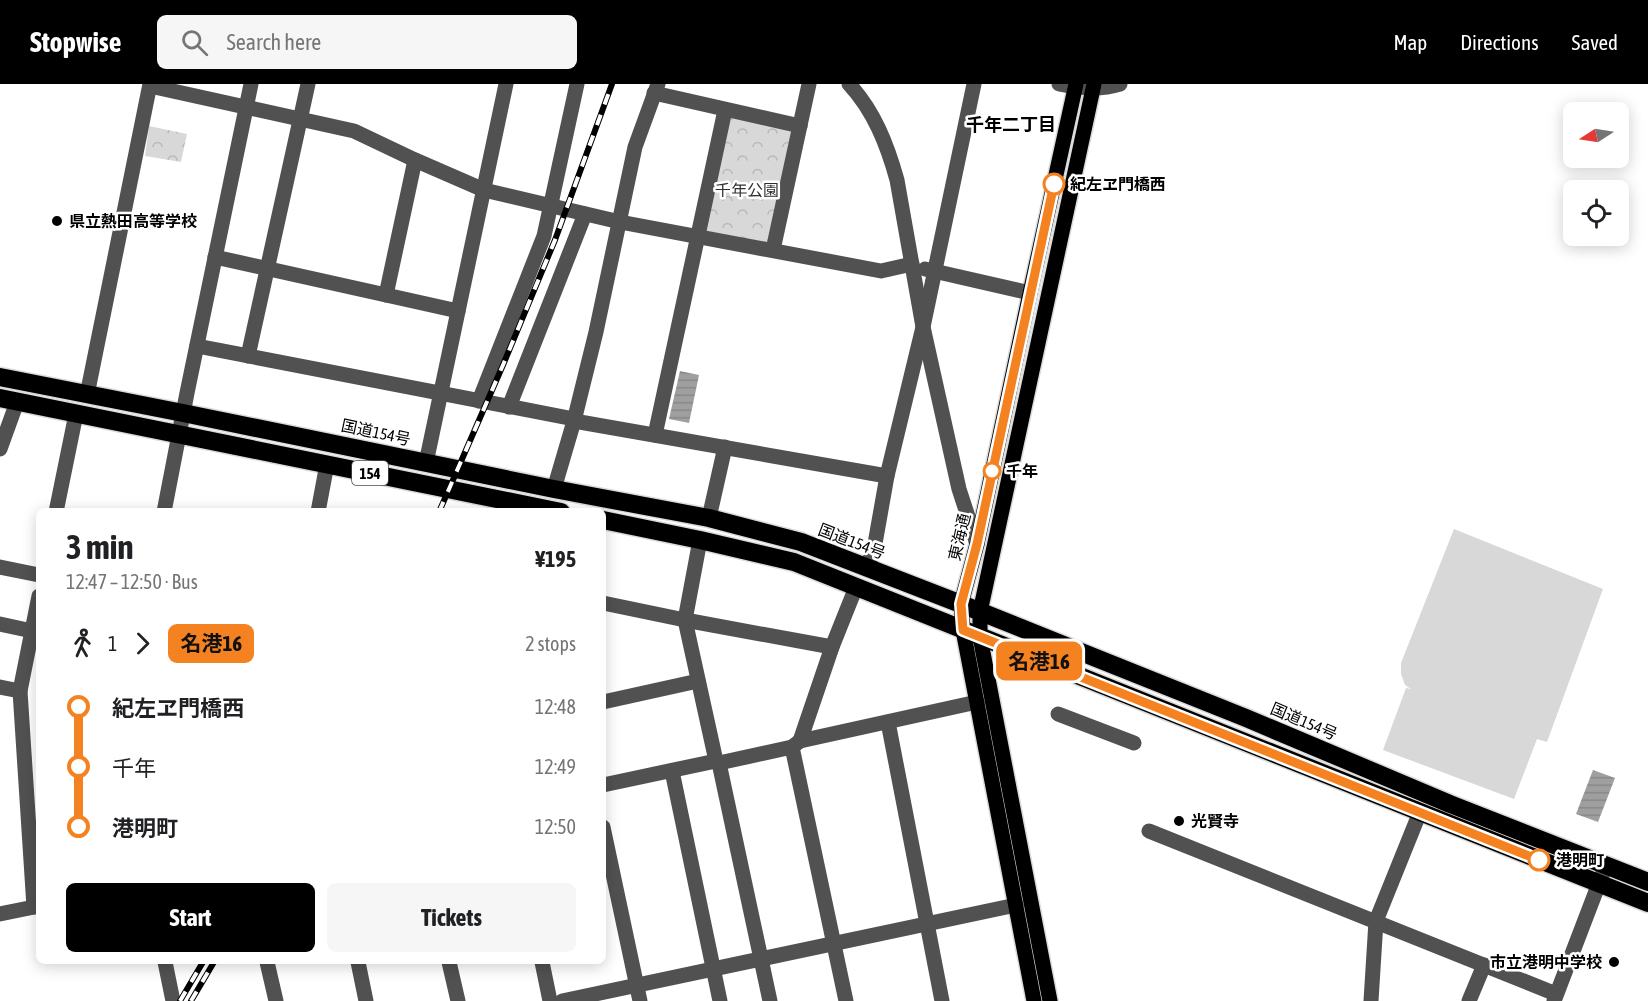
<!DOCTYPE html>
<meta charset="utf-8">
<style>
:root{--surface:#fff;--page:#f6f6f6;--text:#202124;--muted:#757577;--accent:#000}
body{margin:0;font-family:"Asap Condensed","Noto Sans JP",sans-serif;background:var(--page);color:var(--text);height:100vh;display:flex;flex-direction:column;font-size:22px;white-space:nowrap}
*{box-sizing:border-box;margin:0}
p{font-size:20px;color:var(--muted)}
.icon{flex:none;width:33px;height:33px;fill:none;stroke:currentColor;stroke-width:2;stroke-linecap:round;stroke-linejoin:round}
.map{position:relative;flex:1;overflow:hidden}
.details{position:absolute;left:36px;top:424px;width:570px;height:456px;display:flex;flex-direction:column;background:var(--surface);border-radius:9px;box-shadow:0 3px 15px #0003}
.details>*{flex:none}
.badge{padding:0 12px;border-radius:9px;font-size:21px;line-height:39px}
.needle{width:39px;rotate:258deg}
.tools{position:absolute;left:1563px;top:18px;display:grid;gap:12px}
.tools a{display:grid;place-items:center;width:66px;height:66px;border-radius:9px;background:var(--surface);box-shadow:0 3px 15px #0003;font-size:30px}
.map>.badge{position:absolute;translate:-50% -50%;box-shadow:0 0 0 3px #fff}
.legs{display:flex;align-items:center;gap:9px;height:66px;padding:0 30px;font-size:20px}
.legs p{margin-inline-start:auto}
.head{display:flex;align-items:center;justify-content:space-between;height:102px;padding:0 30px}
h1{font-size:33px;font-weight:700;line-height:45px}
.cta{display:flex;gap:12px;margin-top:auto;padding:12px 30px}
.cta a{flex:1;height:69px;border-radius:9px;background:var(--accent);color:#fff;font-size:24px;font-weight:700;line-height:69px;text-align:center}
.cta a+a{background:var(--page);color:var(--text)}
ul{padding:0 30px;list-style:none}
li{display:flex;align-items:center;gap:21px;height:60px;font-size:22px}
li i{display:grid;place-items:center;width:9px;height:100%;margin:0 8px;background:currentColor}
li i::after{content:'';width:15px;height:15px;margin:-8px;border:4px solid;border-radius:50%;background:var(--surface)}
li p{margin-inline-start:auto}
li:first-child i{background:linear-gradient(#0000 50%,currentColor 0)}
li:last-child i{background:linear-gradient(currentColor 50%,#0000 0)}
header{display:flex;align-items:center;gap:36px;box-sizing:border-box;height:84px;padding:0 30px;background:var(--accent);color:#fff}
header strong{font-size:28px}
nav{display:flex;gap:33px;margin-inline-start:auto;font-size:21px}
.search{width:420px;height:54px;background:var(--page);display:flex;align-items:center;gap:15px;box-sizing:border-box;padding:0 21px;border-radius:9px;color:var(--muted);font-size:22px}
.map>svg:first-child{display:block}
</style>
<header>
<strong>Stopwise</strong>
<div class="search"><svg class="icon" aria-label="search" viewBox="0 0 24 24"><circle cx="10" cy="10" r="6"/><path d="M15 15l6 6"/></svg>Search here</div>
<nav><a>Map</a><a>Directions</a><a>Saved</a></nav>
</header>
<div class="map">
<svg width="1648" height="917" viewBox="0 0 1648 917">
<defs>
<pattern id="forest-crowns" width="20" height="18" patternUnits="userSpaceOnUse" patternTransform="scale(1.5)"><rect width="20" height="18" fill="#d8d8d8"/><path d="M2 6a3 3 0 1 1 6 0M12 15a3 3 0 1 1 6 0" fill="none" stroke="#b8b8b8"/></pattern>
<pattern id="water-rules" width="6" height="5" patternUnits="userSpaceOnUse" patternTransform="scale(1.5)"><rect width="6" height="5" fill="#9f9f9f"/><path d="M0 2.5h6" fill="none" stroke="#878787"/></pattern>
</defs>
<rect width="100%" height="100%" fill="#fff"/>
<!-- grass -->
<path fill="#d8d8d8" d="M1454,445l149,60 -56,153 -10,-3 -23,60 -131,-49 23,-62 5,1 -6,-4 -4,-11v-11z"/>
<!-- forest -->
<g fill="url(#forest-crowns)">
<path d="M732,33l58,13 3,5 -22,104 -5,4 -59,-12 -3,-5 23,-106z"/>
<path d="M149,42l38,8 -6,28 -36,-6z"/>
</g>
<!-- water -->
<g fill="url(#water-rules)">
<path d="M680,287l19,4 -10,48 -20,-4z"/>
<path d="M1593,686l22,8 -17,44 -22,-8z"/>
</g>
<g fill="none" stroke-linecap="round" stroke-linejoin="round">
<defs>
<g id="major">
<path d="M1034,917l-71,-371 -2,-26 16,-60 53,-251 46,-209"/>
<path d="M1050,917l-70,-364v-25l114,-528"/>
</g>
<g id="highway">
<path d="M0,293l183,36 371,76 155,29 92,24 160,62 285,114 204,86 198,78"/>
<path d="M0,314l561,114"/>
<path d="M603,436l97,20 94,22 854,341"/>
</g>
</defs>
<!-- major casing -->
<use href="#major" stroke="#dbdbdb" stroke-width="18"/>
<!-- highway casing -->
<use href="#highway" stroke="#dbdbdb" stroke-width="21"/>
<!-- minor -->
<g stroke="#515151" stroke-width="15">
<path d="M849,0c25,27 38,60 48,96l26,147 36,162 18,55"/>
<path d="M1059,0c19,4 42,6 61,0"/>
<path d="M150,2l204,45 61,29 69,30 136,32 261,49 31,-7"/>
<path d="M654,9l146,33"/>
<path d="M773,166l36,-166"/>
<path d="M215,173l243,54"/>
<path d="M925,185l105,24"/>
<path d="M386,211l29,-135"/>
<path d="M197,262l377,73"/>
<path d="M248,272l60,-272"/>
<path d="M87,311l63,-311"/>
<path d="M479,317l65,-165 33,-152"/>
<path d="M509,323l76,-193"/>
<path d="M574,337l313,55"/>
<path d="M655,351l70,-325"/>
<path d="M0,365l17,-47"/>
<path d="M426,379l80,-379"/>
<path d="M554,405l20,-68 22,-89 39,-185 23,-63"/>
<path d="M56,428l20,-98"/>
<path d="M164,428l23,-119 64,-309"/>
<path d="M318,428l9,-48"/>
<path d="M709,434l16,-71"/>
<path d="M700,456l-15,80 31,141 3,2 51,238"/>
<path d="M0,483l39,8"/>
<path d="M864,483l9,-12 14,-79 36,-149 51,-243"/>
<path d="M603,519l82,17 147,27"/>
<path d="M0,540l32,7"/>
<path d="M0,603l20,4"/>
<path d="M603,618l95,-21"/>
<path d="M1058,630l76,29"/>
<path d="M888,638l54,279"/>
<path d="M800,657l32,-94 24,-60"/>
<path d="M792,663l54,254"/>
<path d="M719,679l73,-16 8,-6 177,-39"/>
<path d="M672,687l48,230"/>
<path d="M603,701l113,-24"/>
<path d="M603,743l37,174"/>
<path d="M1149,747l407,163"/>
<path d="M34,823l-14,-216 19,-95"/>
<path d="M0,830l39,-8"/>
<path d="M165,878l8,39"/>
<path d="M267,878l9,39"/>
<path d="M358,878l8,39"/>
<path d="M449,878l9,39"/>
<path d="M542,878l8,39"/>
<path d="M562,917l454,-96"/>
<path d="M1371,917l5,-80 44,-109"/>
<path d="M1469,917l15,-36"/>
<path d="M1554,917l52,-136"/>
</g>
<!-- major -->
<use href="#major" stroke="#000" stroke-width="15"/>
<!-- highway -->
<use href="#highway" stroke="#000" stroke-width="18"/>
<defs>
<g id="rail">
<path d="M439,428l64,-147 52,-125 57,-156"/>
<path d="M180,917l23,-39"/>
<path d="M191,917l23,-39"/>
</g>
</defs>
<!-- rail casing -->
<use href="#rail" stroke="#000" stroke-width="6"/>
<!-- rail -->
<use href="#rail" stroke="#fff" stroke-width="4" stroke-dasharray="11" stroke-linecap="butt"/>
</g>
<g fill="none" stroke-linecap="round" stroke-linejoin="round">
<defs>
<path id="line-1" d="M1054,100l-77,360 -16,60 2,26 576,230"/>
</defs>
<!-- line-1 casing -->
<use href="#line-1" stroke="#fff" stroke-width="14"/>
<!-- line-1 -->
<use href="#line-1" stroke="#f58220" stroke-width="9"/>
</g>
<!-- markers -->
<g fill="#fff" stroke="#f58220" stroke-width="3">
<circle cx="1054" cy="100" r="10"/>
<circle cx="992" cy="387" r="8"/>
<circle cx="1539" cy="776" r="10"/>
</g>
<g fill="#000" stroke="#fff" stroke-width="2">
<circle cx="57" cy="137" r="6"/>
<circle cx="1179" cy="737" r="6"/>
<circle cx="1614" cy="878" r="6"/>
</g>
<g text-anchor="middle" dominant-baseline="central" stroke-width="5" stroke-linejoin="round" paint-order="stroke">
<!-- shield labels -->
<rect fill="#fff" stroke="#4c4c4c" stroke-width="1.5" x="352" y="377" width="36" height="24" rx="4.5"/>
<g font-size="15" font-weight="bold" fill="#000">
<text x="370" y="389">154</text>
</g>
<!-- stop labels -->
<g font-size="16" font-weight="bold" fill="#000" stroke="#fff" text-anchor="start">
<text x="1070" y="100">紀左ヱ門橋西</text>
<text x="1006" y="387">千年</text>
<text x="1556" y="776">港明町</text>
</g>
<!-- park labels -->
<g font-size="16" fill="#2f2f2f" stroke="#fff">
<text x="747" y="106">千年公園</text>
</g>
<!-- poi labels -->
<g font-size="16" font-weight="bold" fill="#000" stroke="#fff" text-anchor="start">
<text x="69" y="137">県立熱田高等学校</text>
<text x="1191" y="737">光賢寺</text>
<text x="1602" y="878" text-anchor="end">市立港明中学校</text>
</g>
<!-- street labels -->
<g font-size="16" fill="#000" stroke="#fff">
<text transform="translate(376 348) rotate(12)">国道154号</text>
<text transform="translate(959 453) rotate(-77)">東海通</text>
<text transform="translate(852 457) rotate(21)">国道154号</text>
<text transform="translate(1304 637) rotate(23)">国道154号</text>
</g>
<!-- neighbourhood labels -->
<g font-size="18" font-weight="bold" fill="#000" stroke="#fff">
<text x="1011" y="40">千年二丁目</text>
</g>
</g>
</svg>
<div class="tools">
<a><svg class="needle" viewBox="-14 -14 28 28"><path d="M0-13l5 13h-10z" fill="#e53935"/><path d="M0 13l5-13h-10z" fill="#757577"/></svg></a>
<a><svg class="icon" aria-label="locate" viewBox="0 0 24 24"><circle cx="12" cy="12" r="6"/><path d="M12 2v4M12 18v4M2 12h4M18 12h4"/></svg></a>
</div>
<b class="badge" style="left:1039px;top:577px;background:#f58220;color:#111">名港16</b>
<section class="details">
<div class="head"><div><h1>3 min</h1><p>12:47 – 12:50 · Bus</p></div><b>¥195</b></div>
<div class="legs"><svg class="icon" aria-label="walk" viewBox="0 0 24 24"><circle cx="13" cy="4" r="2"/><path d="M13 8l-2 6 4 7M11 14l-3 7M7 12l3-4h3l4 4"/></svg>1<svg class="icon" aria-label="forward" viewBox="0 0 24 24"><path d="M9 5l7 7-7 7"/></svg><b class="badge" style="background:#f58220;color:#111">名港16</b><p>2 stops</p></div>
<ul>
<li><i style="color:#f58220"></i><b>紀左ヱ門橋西</b><p>12:48</p></li>
<li><i style="color:#f58220"></i><span>千年</span><p>12:49</p></li>
<li><i style="color:#f58220"></i><b>港明町</b><p>12:50</p></li>
</ul>
<div class="cta"><a>Start</a><a>Tickets</a></div>
</section>
</div>
